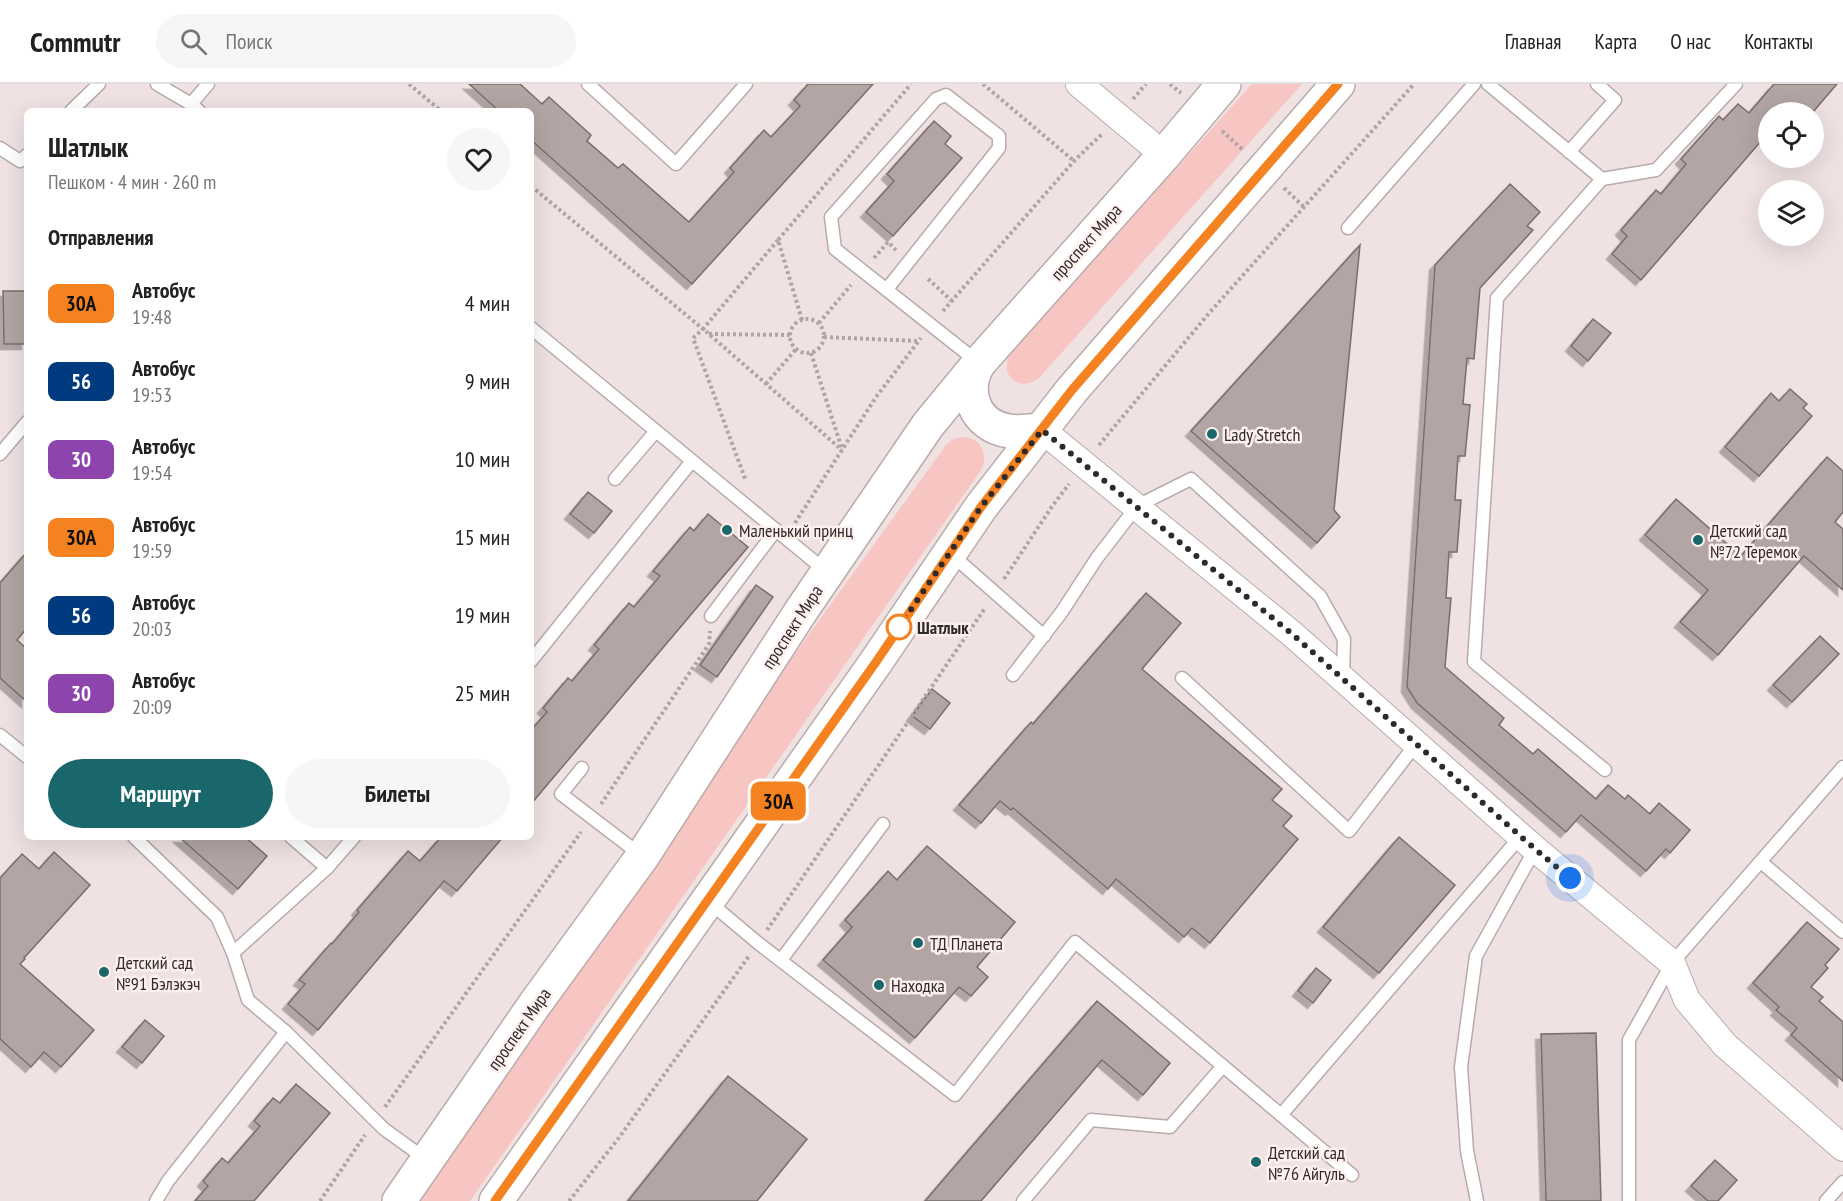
<!DOCTYPE html>
<html lang="ru">
<meta charset="utf-8">
<style>
:root{--surface:#fff;--page:#f6f6f6;--text:#222;--muted:#767676;--line:#e0e0e0;--accent:#19676a}
body{margin:0;font-family:"PT Sans Narrow",sans-serif;background:var(--page);color:var(--text);height:100vh;display:flex;flex-direction:column;font-size:22px;white-space:nowrap}
*{box-sizing:border-box;margin:0}
p{font-size:20px;color:var(--muted)}
.icon{flex:none;width:33px;height:33px;fill:none;stroke:currentColor;stroke-width:2;stroke-linecap:round;stroke-linejoin:round}
.map{position:relative;flex:1;overflow:hidden}
.sheet{position:absolute;left:24px;top:24px;width:510px;height:732px;display:flex;flex-direction:column;background:var(--surface);border-radius:9px;box-shadow:0 6px 24px #0002}
.sheet>*{flex:none}
.badge{padding:0 12px;border-radius:9px;font-size:21px;line-height:39px}
.controls{position:absolute;left:1758px;top:18px;display:grid;gap:12px}
.controls a{display:grid;place-items:center;width:66px;height:66px;border-radius:50%;background:var(--surface);box-shadow:0 6px 24px #0002;font-size:30px}
.you{position:absolute;width:30px;height:30px;margin:-15px;border:4px solid #fff;border-radius:50%;background:#1a73e8;box-shadow:0 0 0 9px #1a73e833}
.map>.badge{position:absolute;translate:-50% -50%;box-shadow:0 0 0 3px #fff}
h2{padding:0 24px;font-size:22px;line-height:54px}
.round{display:grid;place-items:center;flex:none;width:63px;height:63px;border-radius:32px;background:var(--page)}
.summary{display:flex;align-items:center;justify-content:space-between;height:102px;padding:0 24px}
h1{font-size:28px;font-weight:700;line-height:45px}
.cta{display:flex;gap:12px;margin-top:auto;padding:12px 24px}
.cta a{flex:1;height:69px;border-radius:36px;background:var(--accent);color:#fff;font-size:24px;font-weight:700;line-height:69px;text-align:center}
.cta a+a{background:var(--page);color:var(--text)}
ul{padding:0;list-style:none}
li{display:flex;align-items:center;gap:18px;height:78px;padding:0 24px}
li div{flex:1}
li b{display:block;font-size:22px}
li em{font-style:normal}
li .badge{min-width:66px;font-weight:700;text-align:center}
header{display:flex;align-items:center;gap:36px;box-sizing:border-box;height:84px;padding:0 30px;background:var(--surface);border-bottom:2px solid var(--line)}
header strong{font-size:28px}
nav{display:flex;gap:33px;margin-inline-start:auto;font-size:21px}
.search{width:420px;height:54px;background:var(--page);display:flex;align-items:center;gap:15px;box-sizing:border-box;padding:0 21px;border-radius:33px;color:var(--muted);font-size:22px}
.map>svg:first-child{display:block}
</style>
<header>
<strong>Commutr</strong>
<div class="search"><svg class="icon" aria-label="search" viewBox="0 0 24 24"><circle cx="10" cy="10" r="6"/><path d="M15 15l6 6"/></svg>Поиск</div>
<nav><a>Главная</a><a>Карта</a><a>О нас</a><a>Контакты</a></nav>
</header>
<div class="map">
<svg width="1843" height="1117" viewBox="0 0 1843 1117">
<defs>
<filter id="shadow"><feDropShadow dx="-5.5" dy="5.5" stdDeviation="0" flood-color="#0004"/></filter>
</defs>
<rect width="100%" height="100%" fill="#f0e2e2"/>
<!-- green -->
<g fill="#f7c5c2">
<path d="M1252,0h50l-263,294c-20,16 -42,-4 -28,-25z"/>
<path d="M960,353c19,-1 30,16 21,33l-511,731h-68l26,-40 518,-716 6,-5z"/>
</g>
<!-- building -->
<g fill="#b2a5a4" stroke="#7a6e6d" stroke-width="1.5" filter="url(#shadow)">
<path d="M469,0h51l22,20 7,-7 42,38 -4,6 31,27 5,-4 66,58 45,-50 -4,-4 34,-38 7,7 29,-31 -6,-6 14,-16h65l-181,200 -161,-144v-29h-32z"/>
<path d="M1774,0h63l-24,28h-45v21l-127,147 -29,-26 15,-18 -6,-6 35,-40 5,4 25,-30 -5,-5 38,-43 4,4 15,-16 11,9z"/>
<path d="M934,37l17,15 -6,8 17,14 -69,78 -27,-24 28,-31 -7,-7z"/>
<path d="M1510,100l30,28 -13,14 6,4 -53,58 -6,71 -7,-1 -4,46 7,1 -5,51h-7l-3,44h6l-4,52h-8l-3,46h5l-6,69 59,51 -5,7 34,29 5,-5 58,50 12,-14 17,14 3,-4 22,19 9,-11 31,27 -20,23 -4,-4 -20,22 -65,-56 -15,17 -149,-129 -10,-16 28,-422z"/>
<path d="M1360,161l-26,265 6,7 -23,26 -126,-112z"/>
<path d="M3,207h24v53h-23z"/>
<path d="M1593,235l18,14 -23,28 -17,-15z"/>
<path d="M1790,305l17,15 -4,4 9,8 -53,60 -34,-29 46,-54 8,8z"/>
<path d="M1827,373l16,14v41l-8,10 8,7v61l-39,-34 -86,99 -38,-33 28,-32 -63,-55 31,-36 65,57z"/>
<path d="M588,408l24,19 -18,22 -24,-19z"/>
<path d="M708,430l40,33 -217,257v-74l16,-18 -4,-4 25,-30 4,3 27,-32 -5,-4 35,-42 5,4 26,-31 -7,-5 37,-44 4,4z"/>
<path d="M27,468v76l-10,12 10,9v53l-27,-24v-95z"/>
<path d="M756,501l17,12 -56,80 -17,-12z"/>
<path d="M1146,509l35,30 -39,46 140,120 -10,11 20,16 -9,10 15,13 -88,104 -18,-15 -8,9 -68,-58 -8,10 -95,-81 -2,2 -11,-9 -19,22 -22,-18 72,-83 2,2z"/>
<path d="M1820,552l19,18 -47,48 -19,-17z"/>
<path d="M932,605l18,14 -20,26 -18,-13z"/>
<path d="M179,753h66l22,19 -29,33z"/>
<path d="M441,753h62l-46,54 -13,-10 -126,149 -30,-26 17,-20 -6,-4 32,-37 1,1 27,-32 -2,-2 51,-59 12,10z"/>
<path d="M1399,753l56,48 -76,88 -56,-46z"/>
<path d="M927,762l88,76 -38,45 11,10 -17,19 -12,-9 -44,51 -92,-78 29,-33 -7,-7 43,-49 9,9z"/>
<path d="M54,768l36,33 -66,73 1,1 -5,5 74,66 -33,37 -17,-15 -13,15 -31,-28v-161l22,-24 17,15z"/>
<path d="M1807,838l32,27 -14,16 3,3 -17,19 12,10 -4,4 24,21v59l-52,-46 6,-7 -21,-18 3,-3 -26,-24z"/>
<path d="M1316,884l15,12 -18,23 -15,-12z"/>
<path d="M1097,917l73,62 -27,32 -41,-35 -121,141h-56z"/>
<path d="M145,936l19,16 -22,27 -20,-16z"/>
<path d="M1596,949l5,168h-55l-5,-167z"/>
<path d="M728,992l79,63 -50,62h-129z"/>
<path d="M296,1000l34,29 -76,88h-59l13,-15 -5,-5 19,-23 6,5 32,-37 -6,-5 19,-23 7,5z"/>
<path d="M1715,1076l22,20 -19,21h-10l-17,-15z"/>
</g>
<g fill="none" stroke-linecap="round" stroke-linejoin="round">
<defs>
<g id="lane">
<path d="M157,0l34,20 8,7"/>
<path d="M588,0l88,80 70,-80"/>
<path d="M1488,0l114,95 -105,119 -23,364 131,108"/>
<path d="M191,20l17,-20"/>
<path d="M71,27l28,-27"/>
<path d="M0,64l20,13 7,-6"/>
<path d="M1569,68l46,-52 -18,-16"/>
<path d="M1602,95l54,-9 80,-86"/>
<path d="M1348,144l126,-144"/>
<path d="M887,205l112,-141v-12l-53,-41 -10,4 -105,118 4,32 144,114"/>
<path d="M531,244l296,244"/>
<path d="M0,370l27,-32"/>
<path d="M615,395l41,-48"/>
<path d="M951,470l93,82"/>
<path d="M711,532l65,-86"/>
<path d="M531,577l161,-200"/>
<path d="M1013,591l48,-62 36,-55 40,-52 54,-27 129,117 24,43 -1,39"/>
<path d="M1182,594l167,153 67,-87"/>
<path d="M0,651l27,22"/>
<path d="M582,684l-21,26 81,62"/>
<path d="M134,753l83,80 16,36 15,47 38,32 98,97 43,31"/>
<path d="M291,753l36,31"/>
<path d="M1761,778l82,70"/>
<path d="M708,817l50,42 197,152 120,-153 148,124 -53,61 -79,-7 -68,81"/>
<path d="M233,869l94,-85 27,-31"/>
<path d="M781,876l102,-136"/>
<path d="M1223,982l129,109"/>
<path d="M1281,1031l240,-279"/>
<path d="M156,1117l12,-20 118,-149"/>
<path d="M1477,1117l-10,-50 -6,-84 15,-111 59,-107"/>
<path d="M1629,1117v-161l43,-77 171,-196"/>
<path d="M1826,1117l17,-19"/>
</g>
<g id="street">
<path d="M1079,0l85,71"/>
<path d="M1042,346l249,203 244,216 137,114 15,37 38,45 118,103"/>
</g>
<g id="secondary">
<path d="M979,279c-17,28 -5,63 30,68 10,2 23,-1 33,-1"/>
<path d="M399,1117l136,-197 107,-147 159,-246 127,-186 51,-62 185,-208 60,-71"/>
<path d="M496,1117l380,-539 105,-155 91,-117 266,-306"/>
</g>
</defs>
<!-- lane casing -->
<use href="#lane" stroke="#b8abaa" stroke-width="15"/>
<!-- street casing -->
<use href="#street" stroke="#b8abaa" stroke-width="28"/>
<!-- secondary casing -->
<use href="#secondary" stroke="#b8abaa" stroke-width="36"/>
<!-- path -->
<g stroke="#b0a5a5" stroke-width="4" stroke-dasharray="3 3" stroke-linecap="butt">
<path d="M409,0l32,27"/>
<path d="M983,0l91,77"/>
<path d="M1170,0l11,9"/>
<path d="M1133,15l13,-15"/>
<path d="M1222,47l21,19"/>
<path d="M531,102l172,143 -10,9 53,143"/>
<path d="M1284,104l20,19"/>
<path d="M778,156l-75,89 139,121"/>
<path d="M874,174l14,-16 8,8"/>
<path d="M928,195l24,22"/>
<path d="M943,227l131,-150 28,-27"/>
<circle cx="807" cy="252" r="17"/>
<path d="M802,236l-24,-80 133,-156"/>
<path d="M819,239l32,-38"/>
<path d="M709,250l81,1"/>
<path d="M824,253l94,4"/>
<path d="M811,269l31,96"/>
<path d="M766,300l30,-35"/>
<path d="M1099,361l111,-133 204,-228"/>
<path d="M795,439l81,-126 45,-59"/>
<path d="M1004,495l49,-74 16,-21"/>
<path d="M601,720l108,-160 1,-13"/>
<path d="M767,846l218,-322"/>
<path d="M385,1023l196,-275"/>
<path d="M320,1117l45,-66"/>
<path d="M569,1117l49,-62 131,-183"/>
</g>
<!-- lane -->
<use href="#lane" stroke="#fff" stroke-width="12"/>
<!-- street -->
<use href="#street" stroke="#fff" stroke-width="26"/>
<!-- secondary -->
<use href="#secondary" stroke="#fff" stroke-width="33"/>
</g>
<g fill="none" stroke-linecap="round" stroke-linejoin="round">
<defs>
<path id="line" d="M495,1117l381,-539 105,-155 91,-117 266,-306"/>
</defs>
<!-- line casing -->
<use href="#line" stroke="#fff" stroke-width="14"/>
<!-- line -->
<use href="#line" stroke="#f58220" stroke-width="9"/>
<!-- walk -->
<path stroke="#2f2a29" stroke-width="6" stroke-dasharray="0 10.8" d="M899,543l82,-120 61,-77 249,203 244,216 35,29"/>
</g>
<!-- markers -->
<g fill="#19676a" stroke="#fef0ef" stroke-width="2">
<circle cx="1212" cy="350" r="6"/>
<circle cx="727" cy="446" r="6"/>
<circle cx="1698" cy="456" r="6"/>
<circle cx="918" cy="859" r="6"/>
<circle cx="104" cy="888" r="6"/>
<circle cx="879" cy="901" r="6"/>
<circle cx="1256" cy="1078" r="6"/>
</g>
<circle fill="#fff" stroke="#f58220" stroke-width="3" cx="899" cy="543" r="12"/>
<g text-anchor="middle" dominant-baseline="central" stroke-width="5" stroke-linejoin="round" paint-order="stroke">
<!-- street labels -->
<g font-size="18" fill="#2f2a29" stroke="#fef0ef">
<text transform="translate(1086 158) rotate(-48)">проспект Мира</text>
<text transform="translate(792 543) rotate(-57)">проспект Мира</text>
<text transform="translate(519 945) rotate(-55)">проспект Мира</text>
</g>
<!-- poi labels -->
<g font-size="18" fill="#2f2a29" stroke="#fef0ef" text-anchor="start">
<text x="1224" y="350">Lady Stretch</text>
<text x="739" y="446">Маленький принц</text>
<text x="1710" y="446">Детский сад<tspan x="1710" dy="21">№72 Теремок</tspan></text>
<text x="930" y="859">ТД Планета</text>
<text x="116" y="878">Детский сад<tspan x="116" dy="21">№91 Бэлэкэч</tspan></text>
<text x="891" y="901">Находка</text>
<text x="1268" y="1068">Детский сад<tspan x="1268" dy="21">№76 Айгуль</tspan></text>
</g>
<!-- stop labels -->
<g font-size="18" font-weight="bold" fill="#2f2a29" stroke="#fef0ef" text-anchor="start">
<text x="917" y="543">Шатлык</text>
</g>
</g>
</svg>
<div class="controls">
<a><svg class="icon" aria-label="locate" viewBox="0 0 24 24"><circle cx="12" cy="12" r="6"/><path d="M12 2v4M12 18v4M2 12h4M18 12h4"/></svg></a>
<a><svg class="icon" aria-label="layers" viewBox="0 0 24 24"><path d="M12 4l9 5-9 5-9-5zM3 14l9 5 9-5"/></svg></a>
</div>
<div class="you" style="left:1570px;top:794px"></div>
<b class="badge" style="left:778px;top:717px;background:#f58220;color:#111">30А</b>
<section class="sheet">
<div class="summary"><div><h1>Шатлык</h1><p>Пешком · 4 мин · 260 m</p></div><a class="round"><svg class="icon" aria-label="heart" viewBox="0 0 24 24"><path d="M12 20l-8-8c-3-5 5-10 8-4 3-6 11-1 8 4z"/></svg></a></div>
<h2>Отправления</h2>
<ul>
<li><span class="badge" style="background:#f58220;color:#111">30А</span><div><b>Автобус</b><p>19:48</p></div><em>4 мин</em></li>
<li><span class="badge" style="background:#003b80;color:#fff">56</span><div><b>Автобус</b><p>19:53</p></div><em>9 мин</em></li>
<li><span class="badge" style="background:#8e44ad;color:#fff">30</span><div><b>Автобус</b><p>19:54</p></div><em>10 мин</em></li>
<li><span class="badge" style="background:#f58220;color:#111">30А</span><div><b>Автобус</b><p>19:59</p></div><em>15 мин</em></li>
<li><span class="badge" style="background:#003b80;color:#fff">56</span><div><b>Автобус</b><p>20:03</p></div><em>19 мин</em></li>
<li><span class="badge" style="background:#8e44ad;color:#fff">30</span><div><b>Автобус</b><p>20:09</p></div><em>25 мин</em></li>
</ul>
<div class="cta"><a>Маршрут</a><a>Билеты</a></div>
</section>
</div>
